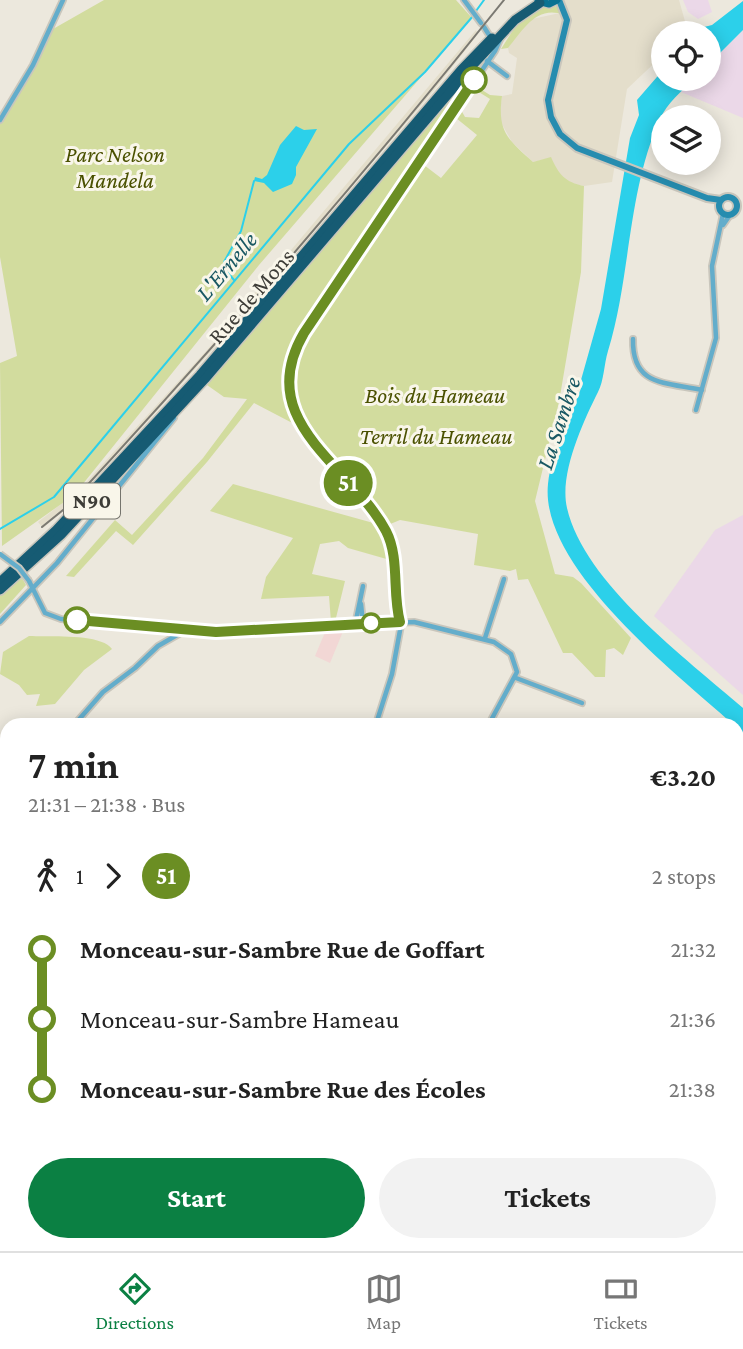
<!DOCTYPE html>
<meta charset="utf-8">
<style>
:root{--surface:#fff;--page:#f2f2f2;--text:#222;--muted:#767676;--line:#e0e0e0;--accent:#0b8043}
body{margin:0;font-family:"Crimson Pro",serif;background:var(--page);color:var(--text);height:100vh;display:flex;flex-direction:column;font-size:26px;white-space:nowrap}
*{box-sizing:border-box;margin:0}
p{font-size:23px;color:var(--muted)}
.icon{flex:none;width:38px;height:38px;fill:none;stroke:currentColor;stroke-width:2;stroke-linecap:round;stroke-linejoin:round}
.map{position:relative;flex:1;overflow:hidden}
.side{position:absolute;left:0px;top:718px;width:744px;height:534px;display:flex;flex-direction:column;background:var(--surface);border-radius:21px 21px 0 0;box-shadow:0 4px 18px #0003}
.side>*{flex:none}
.badge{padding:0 14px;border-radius:23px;font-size:24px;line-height:46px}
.fabs{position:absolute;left:651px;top:21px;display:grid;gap:14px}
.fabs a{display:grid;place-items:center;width:70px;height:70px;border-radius:50%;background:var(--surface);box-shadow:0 4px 18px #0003;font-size:35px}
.map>.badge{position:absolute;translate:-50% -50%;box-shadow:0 0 0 4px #fff}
.legs{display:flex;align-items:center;gap:10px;height:77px;padding:0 28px;font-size:23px}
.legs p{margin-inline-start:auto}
.head{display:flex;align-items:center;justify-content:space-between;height:119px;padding:0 28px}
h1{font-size:38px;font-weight:700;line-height:52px}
.button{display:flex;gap:14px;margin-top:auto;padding:14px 28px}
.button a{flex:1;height:80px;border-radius:42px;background:var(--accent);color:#fff;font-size:28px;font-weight:700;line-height:80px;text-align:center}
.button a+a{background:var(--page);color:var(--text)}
ul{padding:0 28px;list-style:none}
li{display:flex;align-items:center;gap:24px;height:70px;font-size:26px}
li i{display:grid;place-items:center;width:10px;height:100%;margin:0 9px;background:currentColor}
li i::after{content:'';width:18px;height:18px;margin:-9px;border:5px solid;border-radius:50%;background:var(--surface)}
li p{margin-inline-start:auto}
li:first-child i{background:linear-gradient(#0000 50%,currentColor 0)}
li:last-child i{background:linear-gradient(currentColor 50%,#0000 0)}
.tabs{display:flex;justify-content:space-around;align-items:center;height:98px;border-top:2px solid var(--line);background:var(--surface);font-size:19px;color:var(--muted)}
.tabs a{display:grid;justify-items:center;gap:4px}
.tabs .current{color:var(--accent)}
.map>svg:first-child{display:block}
</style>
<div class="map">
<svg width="743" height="1251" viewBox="0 0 743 1251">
<rect width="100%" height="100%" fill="#ece8dd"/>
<!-- built -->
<g fill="#e4decb">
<path d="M561,0h118l9,32 -25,1v22l-36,34 -15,93 -28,4 -14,-3 -11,-8 -8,-17 -18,4 -21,-20 -13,-23 3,-23 10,-2 5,-36 -8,-5 -1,-5 14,-21 10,-8 28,-6z"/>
<path d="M476,30l2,4 -44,56 -208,245 -153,168 -30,25 -5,-6 40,-31 129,-141z"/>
</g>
<!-- industrial -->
<g fill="#ebd8e8">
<path d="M683,0h25l4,12 -14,7 -10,-7z"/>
<path d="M743,30v88l-62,-26 13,-13h15v-15z"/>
<path d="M743,515v180l-89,-79 61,-86z"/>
<path d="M0,1002l7,1v88l-7,15z"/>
</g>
<!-- education -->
<path fill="#f2d7d5" d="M344,629l-14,34 -15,-7 11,-26z"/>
<!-- green -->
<g fill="#d2dc9e" fill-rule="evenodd">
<path d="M104,0h352l16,18 -213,247 -185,230 -72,51 -2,-183 17,-7 -17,-99v-135l23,-34 30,-59z"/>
<path d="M559,6l5,9c-27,-11 -42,16 -56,33l-7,1 17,-27 20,-14z"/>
<path d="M485,57l-188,285c-15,31 -9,54 3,85l-46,-24 -47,59 -74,83 -17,-14 -42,46 -8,-1 49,-56 17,15 71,-77 44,-59 -23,-2 -17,-12z"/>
<path d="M474,85l16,10 12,1c-5,36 6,43 31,66l18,-5c8,18 14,25 33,29l-3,86 -22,130 -24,99 20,73 18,3 8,6 50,55 -8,17 -9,-7 -8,2 -1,27h-10l-23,-24h-9l-35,-74 -10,1 -2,-11 -6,2 -36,-6 4,-31 -78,-14 -17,7c-32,-40 -102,-103 -91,-159 2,-10 7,-20 11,-30zM474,89l16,10 -11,19 -14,-1 -4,-7zM456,118l21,17 -36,43 -17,-13z"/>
<path d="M233,484l144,40 10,22 3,14 -42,-12 -9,-7 -19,3 -8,30 33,7 -10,41h-4l-2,-26 -68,3 5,-22 27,-39 -83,-27z"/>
<path d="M22,578l4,7 -26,29v-18z"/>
<path d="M29,636c20,1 72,-3 83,13l-28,21 -29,34 -19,2 4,-12 -13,1 -8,-10 -19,-11 3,-22z"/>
<path d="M0,903h7v38l-7,1z"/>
<path d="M7,1095v47l-7,1v-34z"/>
<path d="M743,1124v68l-6,-1v-64z"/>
<path d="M737,1211h6v40h-143l-6,-7h143z"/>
<path d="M143,1244h36l1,2 -21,5h-25z"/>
</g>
<!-- water -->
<g fill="#2cd0ea">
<path d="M743,1v29l-34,34v-31h-13l4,-5 12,-3z"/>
<path d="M663,70v9h31c-12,12 -27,24 -34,40 -33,73 -29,157 -52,232 -4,13 -4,30 -10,41 -15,30 -39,82 -31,116 17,75 120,151 176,200v25c-56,-51 -204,-163 -195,-249 4,-36 23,-68 35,-101l-2,-3 20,-71 29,-171 9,-23 -2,-15z"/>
<path d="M296,126l8,4 13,-1 -21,38v8l-4,9 -19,8 -9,-9 -10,-2 1,-4 7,2 5,-4 13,-30z"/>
<path d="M242,1244h27l-7,7h-27z"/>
</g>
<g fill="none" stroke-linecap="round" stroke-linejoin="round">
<!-- stream -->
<g stroke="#2cd0ea" stroke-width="2">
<path d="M476,11l8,-11"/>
<path d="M234,280l-9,-11 -1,-7 17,-31 13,-50"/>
<path d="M0,529l54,-32 295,-353 76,-72 48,-56"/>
</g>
<defs>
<g id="street">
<path d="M464,0l17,23"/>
<path d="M484,27l7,11"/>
<path d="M487,61l20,15"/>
<path d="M0,120l33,-55 30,-65"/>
<path d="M723,225l7,-10"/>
<path d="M633,339c-1,47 31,43 69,51"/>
<path d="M696,410l20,-72 -4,-72 11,-52"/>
<path d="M29,581l16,32 16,6 155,13 198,-10 80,20 17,12 6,18 -28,52"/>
<path d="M361,604l2,20"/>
<path d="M0,622l57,-59 117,-145"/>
<path d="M355,625l8,-39"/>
<path d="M485,638l19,-59"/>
<path d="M516,678l66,25"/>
<path d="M75,724l28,-32 32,-24 23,-22 26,-15"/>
<path d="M376,724l16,-50 9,-49 -9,-76 -9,-22 -81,-100 -8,-16 -5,-19v-19l15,-40 191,-282 7,-16"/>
<path d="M0,774h7"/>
<path d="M0,900h7"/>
<path d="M0,1000l7,1"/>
<path d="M0,1025l7,2"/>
<path d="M0,1072l7,-17"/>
<path d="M0,1243l6,8"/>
<path d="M192,1244h9"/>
<path d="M110,1251l3,-7"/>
<path d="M232,1251l7,-7"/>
</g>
<g id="secondary">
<path d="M559,0l8,20 -19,80 3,17 9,17 17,14 130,50 14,2"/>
<circle cx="728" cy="206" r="9"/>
</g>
<path id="primary" d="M538,1l11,3 8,-4"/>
<g id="highway">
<path d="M0,582l56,-52 144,-155 261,-305 31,-32"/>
<path d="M0,590l61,-55 144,-156 269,-315 41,-44 25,-17"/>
<path d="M0,947l7,-2"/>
<path d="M0,954l7,-1"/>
<path d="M579,1244l5,7"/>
<path d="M587,1244l6,7"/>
</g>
</defs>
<!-- street casing -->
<use href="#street" stroke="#c9c6bc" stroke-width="8"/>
<!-- secondary casing -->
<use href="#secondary" stroke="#c9c6bc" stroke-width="10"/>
<!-- primary casing -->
<use href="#primary" stroke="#c9c6bc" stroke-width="10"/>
<!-- highway casing -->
<use href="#highway" stroke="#c9c6bc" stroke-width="12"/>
<!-- street -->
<use href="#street" stroke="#63adcb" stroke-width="4.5"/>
<!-- secondary -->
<use href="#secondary" stroke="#268caf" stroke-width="6"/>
<!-- primary -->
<use href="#primary" stroke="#087292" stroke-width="7"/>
<!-- highway -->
<use href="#highway" stroke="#165b73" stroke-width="9"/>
<!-- tram -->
<path stroke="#7b7972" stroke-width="2" d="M42,527l26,-21c151,-163 297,-332 436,-506"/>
<!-- rail -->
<g stroke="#7b7972" stroke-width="2" stroke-dasharray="3.5 7" stroke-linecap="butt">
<path d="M737,1123l6,-4"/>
<path d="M498,1251l13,-7"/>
</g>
<defs>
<path id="street-bridge" d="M0,554l19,14 10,13"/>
</defs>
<!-- street-bridge casing -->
<use href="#street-bridge" stroke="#c9c6bc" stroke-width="8" stroke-linecap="butt"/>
<!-- street-bridge -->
<use href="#street-bridge" stroke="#63adcb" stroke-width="4.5"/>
</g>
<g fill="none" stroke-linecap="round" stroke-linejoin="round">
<defs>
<path id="line-1" d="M77,620l139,12 184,-10c-8,-29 0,-64 -14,-91 -36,-67 -134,-109 -82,-198l170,-253"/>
</defs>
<!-- line-1 casing -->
<use href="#line-1" stroke="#fff" stroke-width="16"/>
<!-- line-1 -->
<use href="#line-1" stroke="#6b8e23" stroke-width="10"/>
</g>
<!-- markers -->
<g fill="#fff" stroke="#6b8e23" stroke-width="3.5">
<circle cx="474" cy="80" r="12"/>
<circle cx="77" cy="620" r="12"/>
<circle cx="371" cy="623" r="9"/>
</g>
<g text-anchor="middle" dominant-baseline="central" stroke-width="6" stroke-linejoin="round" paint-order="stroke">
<!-- shield labels -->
<rect fill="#f9f6ea" stroke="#75746d" stroke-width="2" x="64" y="483.5" width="56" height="35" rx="5"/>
<g font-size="21" font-weight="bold" fill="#3d3c37">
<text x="92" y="501">N90</text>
</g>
<!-- park labels -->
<g font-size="23" font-style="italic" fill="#4a5100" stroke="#f9f6ea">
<text x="115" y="154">Parc Nelson<tspan x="115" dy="26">Mandela</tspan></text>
<text x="435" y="395">Bois du Hameau</text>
<text x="436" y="436">Terril du Hameau</text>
</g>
<!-- street labels -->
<g font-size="23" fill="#3d3c37" stroke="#f9f6ea">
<text transform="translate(251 296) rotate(-49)">Rue de Mons</text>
</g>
<!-- water labels -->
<g font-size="24" font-style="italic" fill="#195863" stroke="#f9f6ea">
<text transform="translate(226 266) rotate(-50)">L'Ernelle</text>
<text transform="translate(558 423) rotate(-72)">La Sambre</text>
</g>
</g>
</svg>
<div class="fabs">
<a><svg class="icon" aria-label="locate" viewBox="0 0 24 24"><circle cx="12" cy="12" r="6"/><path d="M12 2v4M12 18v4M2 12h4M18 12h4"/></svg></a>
<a><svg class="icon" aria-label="layers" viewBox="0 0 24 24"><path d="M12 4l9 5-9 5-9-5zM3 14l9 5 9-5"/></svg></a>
</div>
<b class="badge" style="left:348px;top:483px;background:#6b8e23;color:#fff">51</b>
<section class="side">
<div class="head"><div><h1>7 min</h1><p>21:31 – 21:38 · Bus</p></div><b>€3.20</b></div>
<div class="legs"><svg class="icon" aria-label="walk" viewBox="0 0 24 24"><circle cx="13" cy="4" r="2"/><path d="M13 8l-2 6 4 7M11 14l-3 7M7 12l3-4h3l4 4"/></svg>1<svg class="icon" aria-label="forward" viewBox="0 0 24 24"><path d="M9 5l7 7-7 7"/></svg><b class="badge" style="background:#6b8e23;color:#fff">51</b><p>2 stops</p></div>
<ul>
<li><i style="color:#6b8e23"></i><b>Monceau-sur-Sambre Rue de Goffart</b><p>21:32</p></li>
<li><i style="color:#6b8e23"></i><span>Monceau-sur-Sambre Hameau</span><p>21:36</p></li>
<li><i style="color:#6b8e23"></i><b>Monceau-sur-Sambre Rue des Écoles</b><p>21:38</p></li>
</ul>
<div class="button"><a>Start</a><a>Tickets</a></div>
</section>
</div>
<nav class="tabs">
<a class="current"><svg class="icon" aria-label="directions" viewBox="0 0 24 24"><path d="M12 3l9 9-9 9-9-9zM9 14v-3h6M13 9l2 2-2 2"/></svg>Directions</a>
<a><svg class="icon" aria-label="map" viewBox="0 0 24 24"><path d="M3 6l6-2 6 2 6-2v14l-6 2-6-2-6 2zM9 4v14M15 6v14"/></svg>Map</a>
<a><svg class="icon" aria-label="tickets" viewBox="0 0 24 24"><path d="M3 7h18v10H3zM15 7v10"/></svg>Tickets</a>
</nav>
